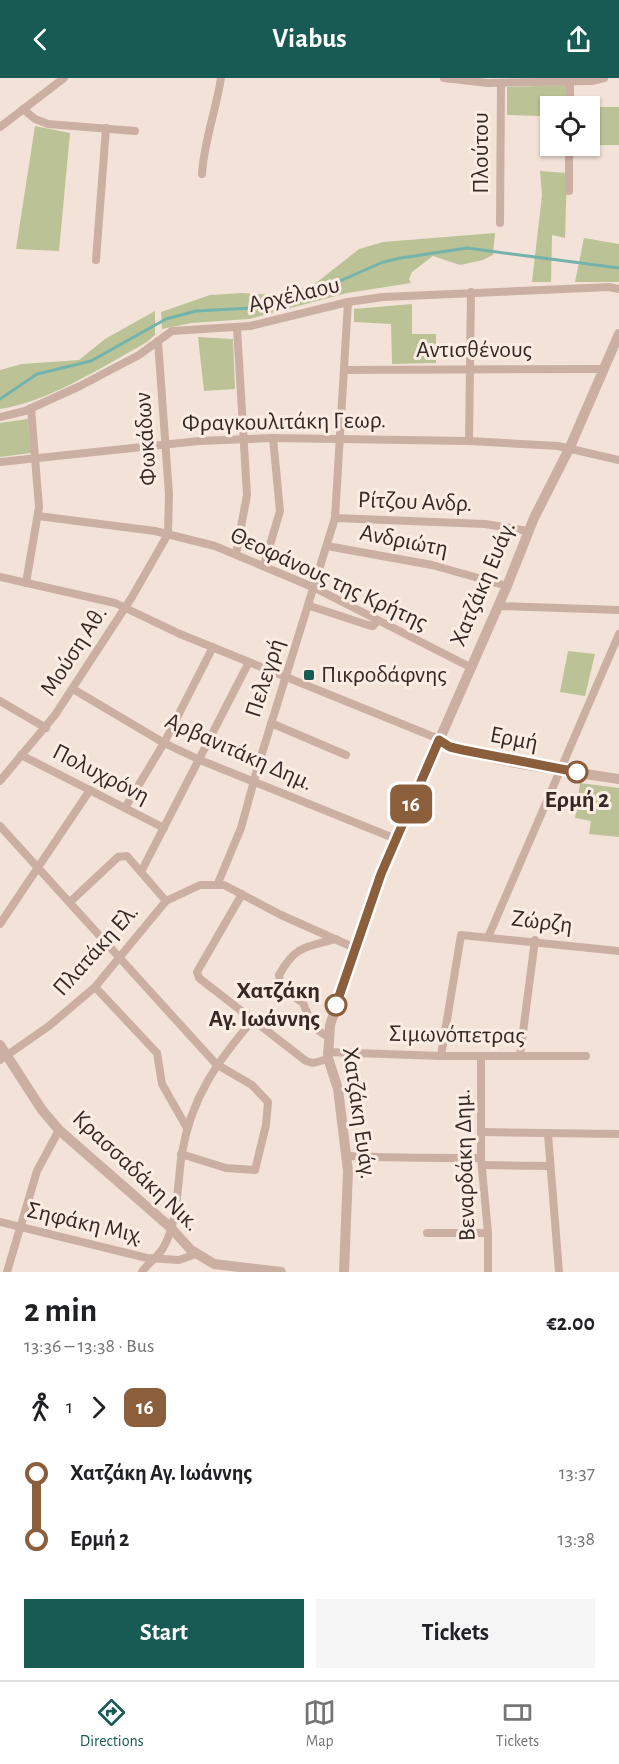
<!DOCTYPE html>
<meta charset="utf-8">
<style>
:root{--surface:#fff;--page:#f6f6f6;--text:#202124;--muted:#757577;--line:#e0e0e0;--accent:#185b55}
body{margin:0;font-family:"Alegreya Sans",sans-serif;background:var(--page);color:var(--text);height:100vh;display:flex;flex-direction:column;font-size:22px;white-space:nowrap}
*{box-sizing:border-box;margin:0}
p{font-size:20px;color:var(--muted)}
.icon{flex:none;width:33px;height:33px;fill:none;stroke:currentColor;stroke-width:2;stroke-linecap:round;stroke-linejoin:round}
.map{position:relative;height:1194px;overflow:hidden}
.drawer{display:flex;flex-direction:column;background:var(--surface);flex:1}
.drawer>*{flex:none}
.badge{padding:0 12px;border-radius:9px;font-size:21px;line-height:39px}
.tools{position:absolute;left:540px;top:18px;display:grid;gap:12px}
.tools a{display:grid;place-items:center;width:60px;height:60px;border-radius:0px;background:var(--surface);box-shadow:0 2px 4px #0004;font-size:30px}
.map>.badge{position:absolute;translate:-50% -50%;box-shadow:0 0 0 3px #fff}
.legs{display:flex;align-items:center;gap:9px;height:66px;padding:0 24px;font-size:20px}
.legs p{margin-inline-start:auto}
.head{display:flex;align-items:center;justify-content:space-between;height:102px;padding:0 24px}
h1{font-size:33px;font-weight:700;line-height:45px}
.cta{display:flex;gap:12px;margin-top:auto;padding:12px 24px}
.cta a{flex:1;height:69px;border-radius:0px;background:var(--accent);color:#fff;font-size:24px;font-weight:700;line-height:69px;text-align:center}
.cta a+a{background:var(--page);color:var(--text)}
ul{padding:0 24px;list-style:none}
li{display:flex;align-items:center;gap:21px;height:66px;font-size:22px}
li i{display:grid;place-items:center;width:9px;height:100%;margin:0 8px;background:currentColor}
li i::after{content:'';width:15px;height:15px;margin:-8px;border:4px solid;border-radius:50%;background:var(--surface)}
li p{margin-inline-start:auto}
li:first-child i{background:linear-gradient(#0000 50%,currentColor 0)}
li:last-child i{background:linear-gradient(currentColor 50%,#0000 0)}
header{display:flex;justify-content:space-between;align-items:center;height:78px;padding:0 24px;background:var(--accent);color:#fff;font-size:27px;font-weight:700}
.menu{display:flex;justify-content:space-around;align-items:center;height:84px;border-top:2px solid var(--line);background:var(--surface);font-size:16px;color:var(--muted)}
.menu a{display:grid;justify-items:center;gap:3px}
.menu .current{color:var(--accent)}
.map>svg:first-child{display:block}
</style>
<header><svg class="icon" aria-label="back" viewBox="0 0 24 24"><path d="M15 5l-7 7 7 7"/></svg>Viabus<svg class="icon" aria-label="share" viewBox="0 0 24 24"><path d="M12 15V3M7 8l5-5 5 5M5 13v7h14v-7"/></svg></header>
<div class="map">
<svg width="619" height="1194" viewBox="0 0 619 1194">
<rect width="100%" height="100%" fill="#f3e2d8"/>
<!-- green -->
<g fill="#bbc396">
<path d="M567,7v18l-27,1v12l-33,-1v-28z"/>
<path d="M596,29h23v38h-29v-26h5z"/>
<path d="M35,48l35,7 -11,118 -43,-2z"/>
<path d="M540,93l27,2 -2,65 -13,-3 -1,47h-19l10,-87z"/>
<path d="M495,155l-2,22 -10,5 -23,5 -27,-9 -21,16 -3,7 2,4 -64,10 -98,26 -58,4 -29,6 -1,-17 49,-17 32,-2 32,2 21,-4 21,-8 43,-34 24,-7z"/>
<path d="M584,160l35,6v38h-44z"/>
<path d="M412,226v30h24v29l-44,1 -1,-40 -37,-2v-13z"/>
<path d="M155,233v24l-8,7c-41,23 -101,61 -147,67v-39l22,-6 57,-4 26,-21z"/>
<path d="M198,259l35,2 2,50 -31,2z"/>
<path d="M28,341l3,34 -31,4v-34z"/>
<path d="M568,573l27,3 -10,42 -25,-4z"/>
<path d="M580,705l39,5v49l-30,-3 2,-13 -16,-3z"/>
</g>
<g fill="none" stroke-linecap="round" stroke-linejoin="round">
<!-- stream -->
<path stroke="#74b3ab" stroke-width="3" d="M0,321l37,-25 54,-13 75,-42 30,-8 73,-4 46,-15 68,-30 18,-4 66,-10 152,20"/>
<!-- minor -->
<g stroke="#ccafa3" stroke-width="8">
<path d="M444,0l44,5 104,-2 12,-3"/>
<path d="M570,28v-25"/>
<path d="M23,31l12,10 13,5 87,7"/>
<path d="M0,49l64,-49"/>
<path d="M202,96c2,-33 14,-63 19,-96"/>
<path d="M569,113v-45"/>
<path d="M500,145l1,-140"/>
<path d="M96,182l10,-132"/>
<path d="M344,292l260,-1"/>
<path d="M0,339l25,-6 55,-25 59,-31 33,-24 78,-5 98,-24 35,-5 226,-10 10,2"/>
<path d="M469,363l2,-149"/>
<path d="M0,384l199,-21 74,-3 196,3 89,5 61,14"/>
<path d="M38,438l117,15 60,15 100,42 155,79"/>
<path d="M335,440l150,6 43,7"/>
<path d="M327,468l105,19 75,21"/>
<path d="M236,476l11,-59 -10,-167"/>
<path d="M264,487l16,-54 -7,-73"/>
<path d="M0,499l115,26 65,31 259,105"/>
<path d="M26,505l13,-76 -8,-99"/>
<path d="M310,528l58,19 5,1 4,-4"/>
<path d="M498,528l121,4"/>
<path d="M73,611l91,54 36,17 196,79"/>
<path d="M0,623l46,27"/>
<path d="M271,645l75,32"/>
<path d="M21,677l143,73"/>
<path d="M0,703l55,-66 77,-118 36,-63 1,-40 -11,-153"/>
<path d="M125,730l39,-65 49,-96"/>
<path d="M0,748l216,238 36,21 16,17 -2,23 -11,45 -29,-2 -45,-14"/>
<path d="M141,794l108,-210"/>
<path d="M218,805l23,-55 17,-62 77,-248 13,-216"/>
<path d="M242,816l-45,78 2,6 107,83 7,2 15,-4"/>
<path d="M70,824l48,-45 9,-1 39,45"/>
<path d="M0,846l90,-134"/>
<path d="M489,857l130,-301"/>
<path d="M95,909l62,66 5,31 25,44"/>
<path d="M328,959l-15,-10 -10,-24 -22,-15 -2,-13c16,-29 26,-28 57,-36"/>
<path d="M327,974l114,4h145"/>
<path d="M520,977l15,-115"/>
<path d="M441,978l20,-121 158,16"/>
<path d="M481,978v102l7,75v39"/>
<path d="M0,982l49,-34 46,-39 71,-86 34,-16h24l57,30 74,33"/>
<path d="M481,1054l138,2"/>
<path d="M548,1056l11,138"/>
<path d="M347,1078c45,2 89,2 134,2"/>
<path d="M482,1087l67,1"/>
<path d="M0,1144l147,36 32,2 17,-6"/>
<path d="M427,1155h61"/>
<path d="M7,1194l30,-101 22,-41"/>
<path d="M142,1194c6,-9 16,-15 21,-24 16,-26 14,-66 19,-95 9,-55 35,-91 70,-132"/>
</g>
<!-- tertiary -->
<g stroke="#ccafa3" stroke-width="10">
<path d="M439,661c32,22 138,33 180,40"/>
<path d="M0,967l42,65 17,20 111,97 21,23 23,14 67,8"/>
<path d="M344,1194l4,-101 -10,-82 -10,-31 2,-33 57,-166 120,-273 27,-68 36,-71 49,-113"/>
</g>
</g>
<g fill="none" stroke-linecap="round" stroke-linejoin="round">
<defs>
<path id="line-1" d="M336,927l45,-131 58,-134 11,7 13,3 114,22"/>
</defs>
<!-- line-1 casing -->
<use href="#line-1" stroke="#fff" stroke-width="14"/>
<!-- line-1 -->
<use href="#line-1" stroke="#8b5e3c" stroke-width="9"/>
</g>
<!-- markers -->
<rect fill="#185b55" stroke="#fbede4" stroke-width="2" x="303" y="591" width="12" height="12" rx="3"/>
<g fill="#fff" stroke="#8b5e3c" stroke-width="3">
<circle cx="577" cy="694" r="10"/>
<circle cx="336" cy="927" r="10"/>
</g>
<g text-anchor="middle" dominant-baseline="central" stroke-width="6" stroke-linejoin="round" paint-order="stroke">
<!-- street labels -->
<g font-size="24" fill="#362825" stroke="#fbede4">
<text transform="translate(481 75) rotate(-90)">Πλούτου</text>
<text transform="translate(294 217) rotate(-13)">Αρχέλαου</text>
<text x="474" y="272">Αντισθένους</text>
<text transform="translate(284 344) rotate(-1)">Φραγκουλιτάκη Γεωρ.</text>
<text transform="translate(146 361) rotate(-94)">Φωκάδων</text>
<text transform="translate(415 424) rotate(2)">Ρίτζου Ανδρ.</text>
<text transform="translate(404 463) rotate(11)">Ανδριώτη</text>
<text transform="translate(329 501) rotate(25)">Θεοφάνους της Κρήτης</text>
<text transform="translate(483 506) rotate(-67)">Χατζάκη Ευάγ.</text>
<text transform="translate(74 573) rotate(-57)">Μούση Αθ.</text>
<text transform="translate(265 600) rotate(-72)">Πελεγρή</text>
<text transform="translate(514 661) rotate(11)">Ερμή</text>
<text transform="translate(239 674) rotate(24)">Αρβανιτάκη Δημ.</text>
<text transform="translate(101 696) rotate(27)">Πολυχρόνη</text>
<text transform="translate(542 844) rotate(7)">Ζώρζη</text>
<text transform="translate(96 872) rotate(-48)">Πλατάκη Ελ.</text>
<text transform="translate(457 957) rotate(1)">Σιμωνόπετρας</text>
<text transform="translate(359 1035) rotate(82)">Χατζάκη Ευάγ.</text>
<text transform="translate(465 1087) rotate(-92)">Βεναρδάκη Δημ.</text>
<text transform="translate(136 1093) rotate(43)">Κρασσαδάκη Νικ.</text>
<text transform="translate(85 1145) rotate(13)">Σηφάκη Μιχ.</text>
</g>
<!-- poi labels -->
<g font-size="24" fill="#362825" stroke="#fbede4" text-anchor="start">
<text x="321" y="597">Πικροδάφνης</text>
</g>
<!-- stop labels -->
<g font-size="24" font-weight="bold" fill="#362825" stroke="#fbede4">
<text x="577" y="722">Ερμή 2</text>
<text x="320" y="913" text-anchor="end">Χατζάκη<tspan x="320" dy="28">Αγ. Ιωάννης</tspan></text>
</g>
</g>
</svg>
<div class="tools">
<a><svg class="icon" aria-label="locate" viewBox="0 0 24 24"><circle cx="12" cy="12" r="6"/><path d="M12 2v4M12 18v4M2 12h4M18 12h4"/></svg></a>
</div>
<b class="badge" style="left:411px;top:726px;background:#8b5e3c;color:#fff">16</b>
</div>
<section class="drawer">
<div class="head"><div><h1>2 min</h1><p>13:36 – 13:38 · Bus</p></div><b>€2.00</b></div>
<div class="legs"><svg class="icon" aria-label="walk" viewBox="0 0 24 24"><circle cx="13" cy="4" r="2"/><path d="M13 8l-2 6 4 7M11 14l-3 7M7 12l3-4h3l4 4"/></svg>1<svg class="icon" aria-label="forward" viewBox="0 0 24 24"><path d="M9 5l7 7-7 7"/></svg><b class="badge" style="background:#8b5e3c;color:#fff">16</b></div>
<ul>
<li><i style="color:#8b5e3c"></i><b>Χατζάκη Αγ. Ιωάννης</b><p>13:37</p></li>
<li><i style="color:#8b5e3c"></i><b>Ερμή 2</b><p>13:38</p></li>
</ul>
<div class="cta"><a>Start</a><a>Tickets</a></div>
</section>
<nav class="menu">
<a class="current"><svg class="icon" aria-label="directions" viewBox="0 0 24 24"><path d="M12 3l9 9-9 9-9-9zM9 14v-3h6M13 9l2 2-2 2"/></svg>Directions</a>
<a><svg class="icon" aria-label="map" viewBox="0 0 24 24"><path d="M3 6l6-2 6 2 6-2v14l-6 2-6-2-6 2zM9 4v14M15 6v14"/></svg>Map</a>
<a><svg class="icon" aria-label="tickets" viewBox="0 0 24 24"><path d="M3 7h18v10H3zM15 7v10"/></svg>Tickets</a>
</nav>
